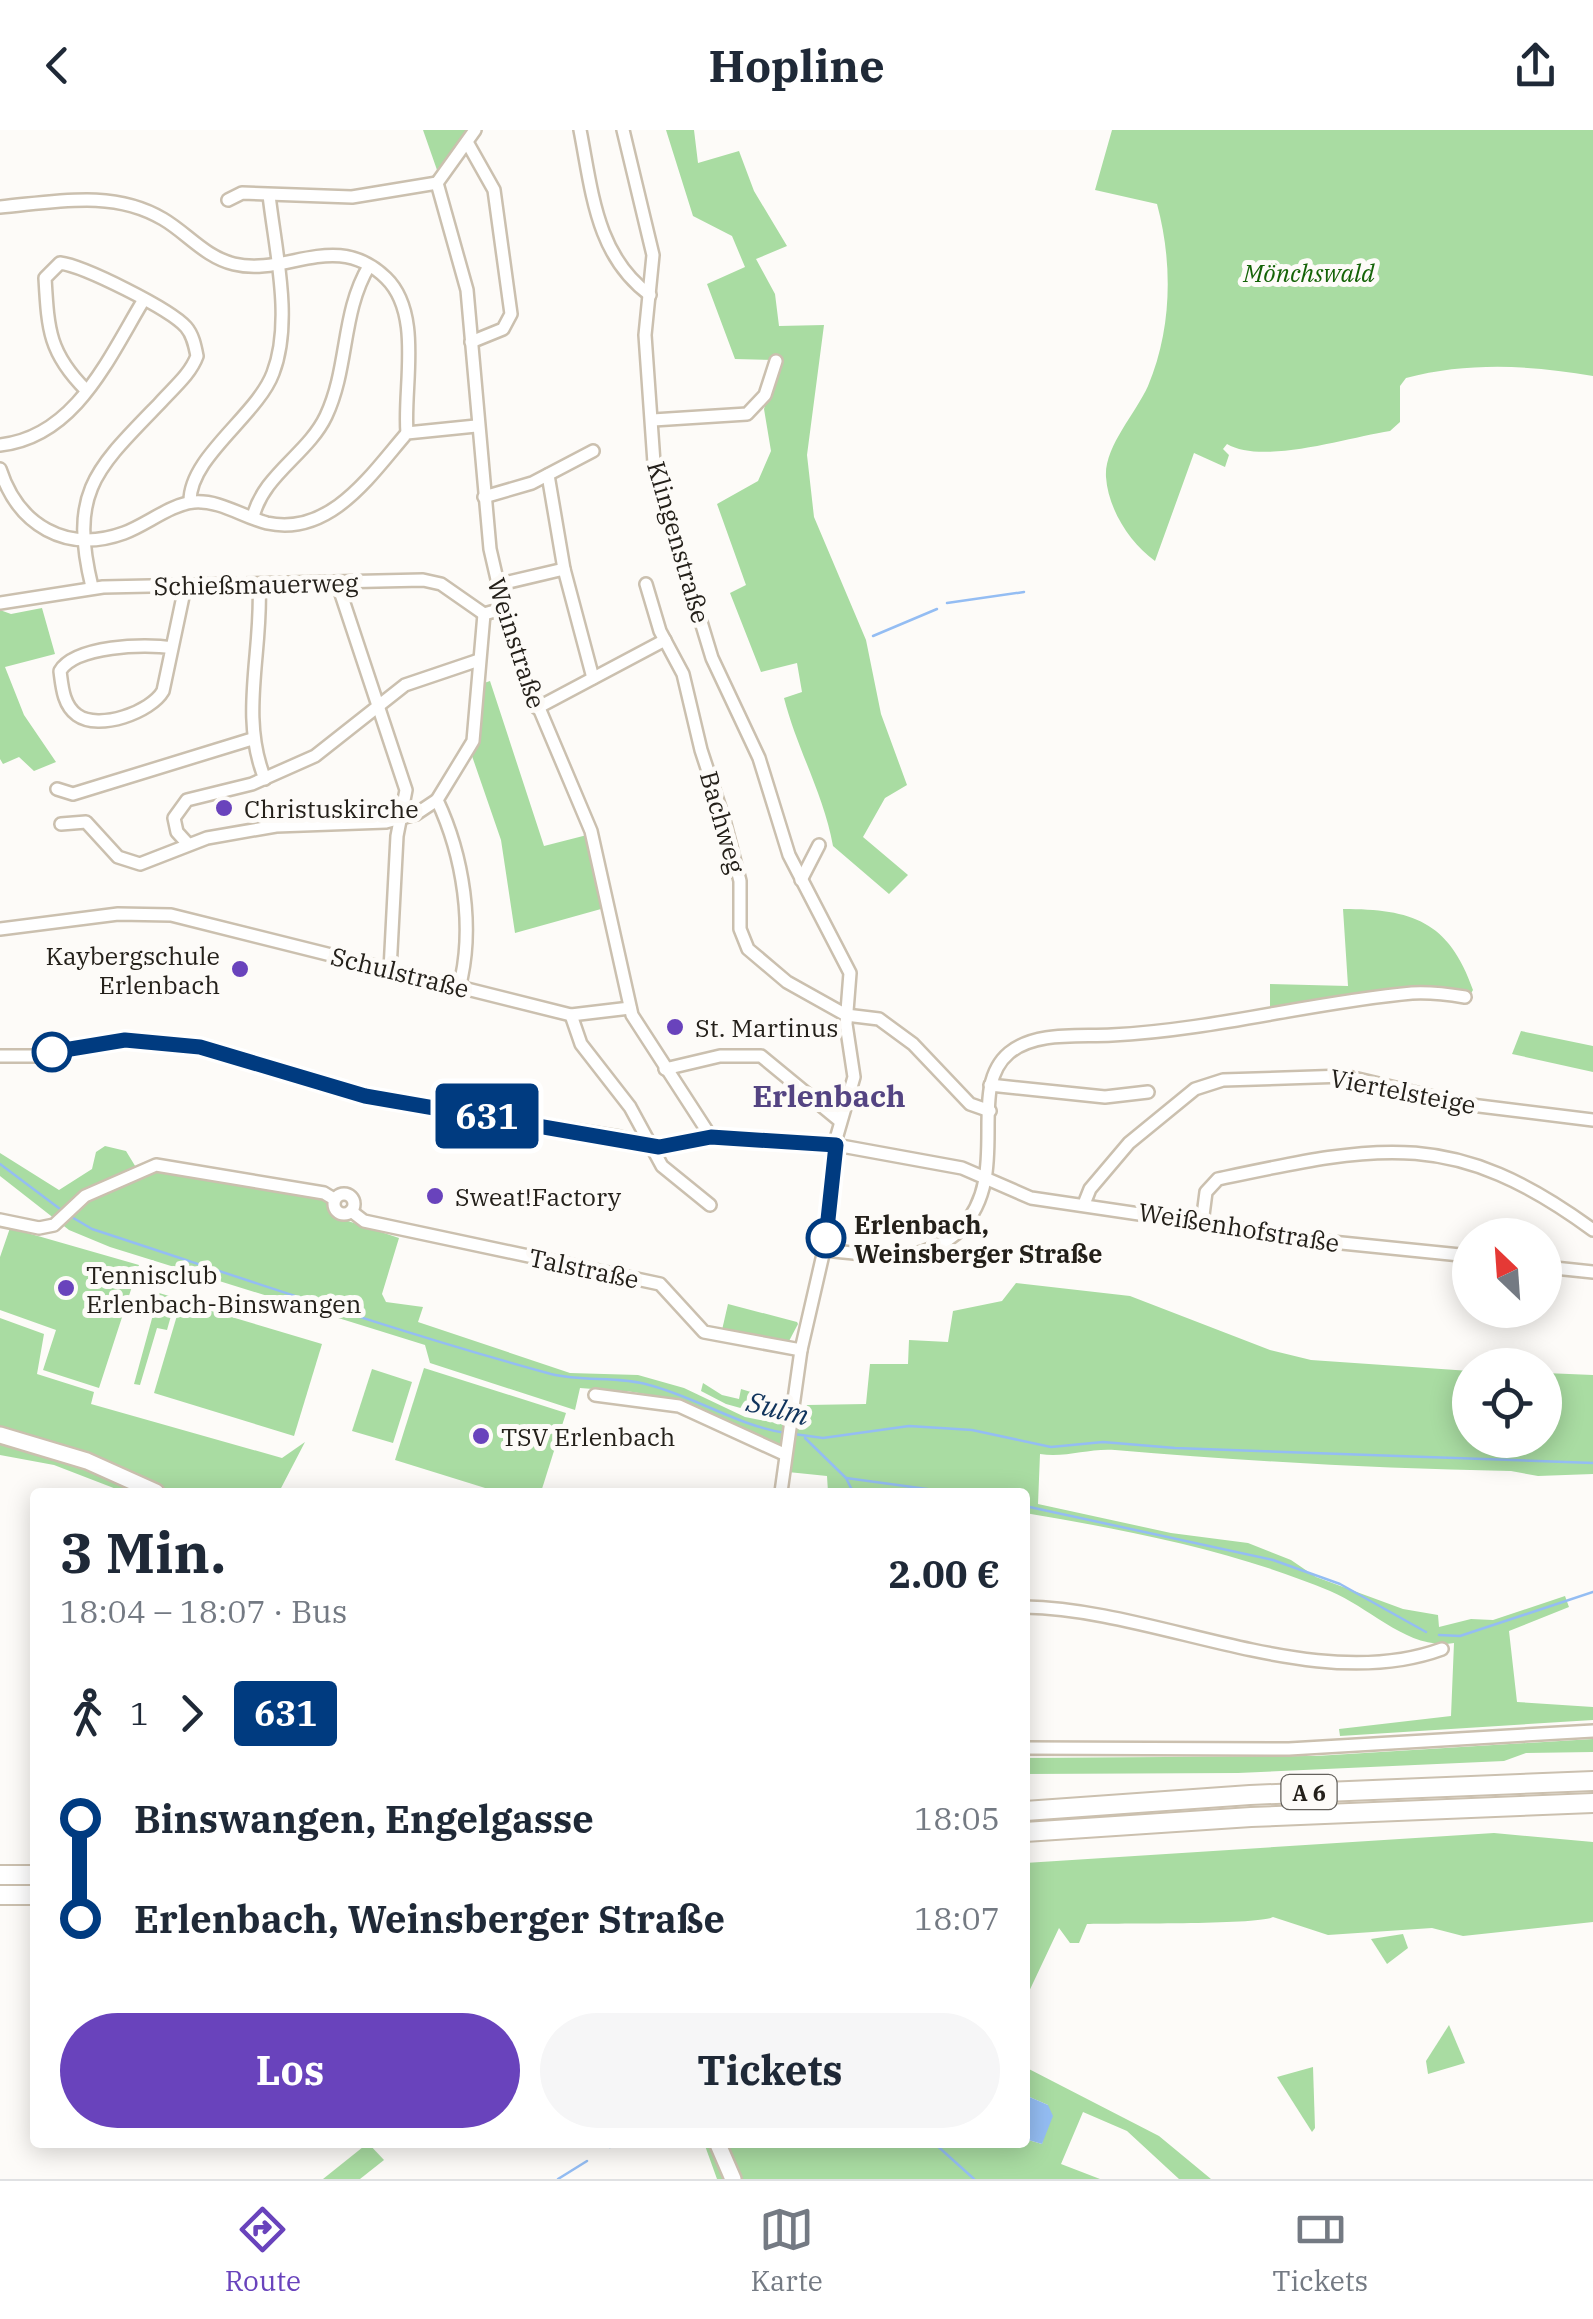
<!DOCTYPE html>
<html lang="de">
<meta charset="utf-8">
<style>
:root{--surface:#fff;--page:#f6f6f7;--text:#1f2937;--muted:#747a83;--line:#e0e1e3;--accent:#6943bc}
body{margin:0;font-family:"IBM Plex Serif",serif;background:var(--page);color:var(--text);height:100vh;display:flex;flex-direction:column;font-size:38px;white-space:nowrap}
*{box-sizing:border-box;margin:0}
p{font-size:32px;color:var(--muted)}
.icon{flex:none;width:55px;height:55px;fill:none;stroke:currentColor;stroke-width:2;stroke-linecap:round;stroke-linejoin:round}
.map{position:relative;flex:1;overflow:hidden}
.drawer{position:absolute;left:30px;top:1358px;width:1000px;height:660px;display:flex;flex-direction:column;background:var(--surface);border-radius:10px;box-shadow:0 5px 25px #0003}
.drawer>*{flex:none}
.badge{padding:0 20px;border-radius:8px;font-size:35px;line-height:65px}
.needle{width:65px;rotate:335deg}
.buttons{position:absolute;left:1452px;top:1088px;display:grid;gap:20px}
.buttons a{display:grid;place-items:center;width:110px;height:110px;border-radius:50%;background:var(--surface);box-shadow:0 5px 25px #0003;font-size:50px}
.map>.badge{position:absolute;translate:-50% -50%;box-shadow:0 0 0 5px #fff}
.legs{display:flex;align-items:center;gap:15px;height:110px;padding:0 30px;font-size:32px}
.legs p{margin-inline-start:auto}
.summary{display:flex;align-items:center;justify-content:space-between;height:170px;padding:0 30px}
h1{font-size:55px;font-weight:700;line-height:75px}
.primary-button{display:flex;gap:20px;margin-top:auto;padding:20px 30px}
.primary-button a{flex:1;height:115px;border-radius:60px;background:var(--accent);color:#fff;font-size:40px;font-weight:700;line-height:115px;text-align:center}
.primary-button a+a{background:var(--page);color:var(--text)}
ul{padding:0 30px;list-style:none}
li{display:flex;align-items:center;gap:35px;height:100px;font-size:38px}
li i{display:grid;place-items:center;width:15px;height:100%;margin:0 12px;background:currentColor}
li i::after{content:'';width:25px;height:25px;margin:-12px;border:8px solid;border-radius:50%;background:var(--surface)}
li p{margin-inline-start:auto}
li:first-child i{background:linear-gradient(#0000 50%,currentColor 0)}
li:last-child i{background:linear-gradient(currentColor 50%,#0000 0)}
header{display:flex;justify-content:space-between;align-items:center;height:130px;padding:0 30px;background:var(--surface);font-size:45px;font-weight:700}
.tabs{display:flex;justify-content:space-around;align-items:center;height:140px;border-top:2px solid var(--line);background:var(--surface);font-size:28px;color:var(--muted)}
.tabs a{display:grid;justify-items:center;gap:5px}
.tabs .on{color:var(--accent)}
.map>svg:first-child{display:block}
</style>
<header><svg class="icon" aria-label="back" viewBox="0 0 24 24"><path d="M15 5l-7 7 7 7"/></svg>Hopline<svg class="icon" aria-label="share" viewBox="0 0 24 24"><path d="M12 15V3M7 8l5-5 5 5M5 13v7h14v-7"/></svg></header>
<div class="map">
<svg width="1593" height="2049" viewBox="0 0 1593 2049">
<rect width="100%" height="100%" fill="#fdfbf8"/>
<!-- green -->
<g fill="#a9dca2">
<path d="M423,0h48l-34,40z"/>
<path d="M666,0h28l4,33 41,-12 15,40 33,55 -31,13 19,35 4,32 45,-1 -17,130 7,62 52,123 15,74 26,71 -22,13 -22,39 45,38 -19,19 -56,-48c-9,-51 -36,-97 -49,-148l18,-6 -5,-29 -36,9 -31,-79 16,-8 -29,-81 41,-23 13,-30 -7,-42 14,-49 -43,-1 -28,-75 38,-17 -13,-31 -39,-20z"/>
<path d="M1112,0h481v246c-63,-11 -125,-14 -187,2l-6,8v36l-10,9c-44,7 -128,34 -163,13l-4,5 6,6 -4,12 -31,-14 -39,108c-25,-18 -47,-52 -49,-84 -2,-30 30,-64 42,-91 24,-57 25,-123 9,-182l-62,-14z"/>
<path d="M42,478l13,46 -50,13 19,48 32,47 -22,9 -15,-14 -16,7 -3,-5v-149l11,4z"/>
<path d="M490,551l54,165 43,-11 14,74 -86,24 -14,-93 -29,-84 9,-31 3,-42z"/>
<path d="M1343,779c69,0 106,12 130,81l-3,5 -31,-6 -169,20v-25l78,2z"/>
<path d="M1521,901l72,15v26l-81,-18z"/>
<path d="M105,1016l21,5 14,23 15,-6 168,27 16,23 60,20 -17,56 4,8 37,5 -5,15 152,51 68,2 46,13 61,29 52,10 10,-22 59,-1 4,-40h38l1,-24 39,2 5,-31 49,-10 14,-18 114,13 140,54 41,10 159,11v69h75v-67l48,2v99l-55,2 -27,-5c-132,-2 -264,-10 -396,-21 -26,-2 -49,8 -75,4l-2,50 133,29 77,10 43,17 25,17 87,32 35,6 1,12 32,-8 22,1 72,-24 4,11 -60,24 8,71 76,5v13l-253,16 -1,-7 112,-13 3,-73c-45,8 -83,-35 -124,-52 -95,-40 -203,-61 -305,-78v-21h-197l-1,-16 -39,-4 3,-23c-44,-16 -88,-40 -133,-52 -25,-7 -52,-7 -78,-9l-5,22 -145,-47 -5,-18 -315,-98 -41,-17 -69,-54v-23l59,37 33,-21 4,-17z"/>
<path d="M10,1098l129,37 -40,123 -56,-18 13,-40 -56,-20v-53z"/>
<path d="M159,1163l17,5 -9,32 -10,-2 -17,57 -6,-1z"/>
<path d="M181,1172l141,42 -28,92 -140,-43z"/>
<path d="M728,1174l69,18 1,2 -10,19 -66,-13z"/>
<path d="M0,1188l44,16 -7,40 57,18 -3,12 191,54 23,-16 -26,50h-155l-70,-27 -54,-10z"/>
<path d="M424,1238l142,45 -25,79h-43l-103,-32z"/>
<path d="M372,1239l40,13 -19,61 -41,-12z"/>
<path d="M703,1253l19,12 17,4 2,-10 39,12 -3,17 -51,-14 -25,-13z"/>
<path d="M1593,1609v13l-67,1 -22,8 -266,12 -213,1v-16l291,-2z"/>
<path d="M1494,1703l99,9v80l-130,14 -31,-8 -104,7 -55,-18c-13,8 -158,6 -186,7l-8,19h-9l-11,-15 -34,72v-137z"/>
<path d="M1403,1804l5,14 -21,16 -16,-25z"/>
<path d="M1449,1895l16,38 -37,11 -2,-13z"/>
<path d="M1025,1937l134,69 52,43h-32l-52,-48 -44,-19 -22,52 39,15h-383l-13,-36 321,-4 17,5 6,-39 -23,-10z"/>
<path d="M1313,1937l2,61 -3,4 -35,-55z"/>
<path d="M368,2013l16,17 -24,19h-37z"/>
</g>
<!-- water -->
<path fill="#94bdf3" d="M1025,1965l23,10 5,11 -11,28 -17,-5z"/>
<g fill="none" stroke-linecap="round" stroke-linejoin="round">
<!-- stream -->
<g stroke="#94bdf3" stroke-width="2.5">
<path d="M947,473l77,-11"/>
<path d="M873,506l64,-27"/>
<path d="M0,1034l64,48"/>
<path d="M70,1086l22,13c153,50 305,103 459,145 33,8 67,2 98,11 47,12 89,41 137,48"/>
<path d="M794,1304l29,4 86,-12 63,4 79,17 52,-5 72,6 418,15"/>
<path d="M805,1308l41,40 7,14"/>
<path d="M846,1348l103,14"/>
<path d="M1025,1376l248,54 67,24 86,48"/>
<path d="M1439,1505l21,1 133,-44"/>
<path d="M933,2012l41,37"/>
<path d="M610,2017l8,-5"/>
<path d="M558,2049l29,-18"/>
</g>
<defs>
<g id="minor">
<path d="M580,0c12,61 16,126 70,165"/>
<path d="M623,0l30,125 -8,80 9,128 10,37 48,158 47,100 30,97 61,118 -4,51 8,53 -18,62 -12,111 -23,100 -20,142"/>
<path d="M467,12l27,48 17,124 -8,15 -32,13"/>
<path d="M437,53l30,107 23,259 22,95 79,187 41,184 79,122"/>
<path d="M437,53l38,-53"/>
<path d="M228,70l14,-7 110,4 85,-14"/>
<path d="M0,77c55,-5 113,-18 163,12 24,14 42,38 71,45 52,13 102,-35 152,14 37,36 17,109 21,155"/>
<path d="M86,260c-37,-37 -38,-60 -41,-112l15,-15c24,3 110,46 126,64 7,8 9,19 11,29 -7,19 -25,33 -38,48 -64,66 -90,88 -67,183"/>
<path d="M653,290l94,-6 18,-19 11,-34"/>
<path d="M0,315c75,-8 108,-86 143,-144"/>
<path d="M0,339c18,56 66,85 124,64 22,-8 47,-29 70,-31 26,-2 49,15 73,21 64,14 105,-50 140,-90l69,-7"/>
<path d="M548,345l16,94 29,109"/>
<path d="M484,367l48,-14 61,-32"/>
<path d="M190,372c-1,-45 67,-86 83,-129 20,-52 2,-124 -4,-178"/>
<path d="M253,387c10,-42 55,-63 73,-101 23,-49 15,-103 43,-150"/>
<path d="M337,452l69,208 -9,46 -7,134"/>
<path d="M259,454c4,66 -20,132 6,195"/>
<path d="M646,454l14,47 23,43 18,76 23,70 16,61v48l8,20 39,33 59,33 33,4 34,25 57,60 20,7"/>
<path d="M496,455l68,-16"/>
<path d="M0,473l103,-16 320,-7 18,4 43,30 18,-5"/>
<path d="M172,518c-27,-5 -97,-2 -112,23 2,15 3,34 17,44 22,16 74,-3 86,-24l22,-104"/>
<path d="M537,578l128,-68"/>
<path d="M57,659l16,5 179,-55"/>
<path d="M437,670c26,55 38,128 22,188"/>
<path d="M61,694l25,-2 32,35 22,7 67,-26 69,-12 110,-4 30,-8 21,-14 36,-59 11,-127"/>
<path d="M187,713l-10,-11 -3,-14 13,-18 65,-16 63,-28 90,-71 74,-25"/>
<path d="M801,750l18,-35"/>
<path d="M0,799l118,-15 53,1 400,100 59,-7"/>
<path d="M571,885l10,29 49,63 32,59 48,39"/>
<path d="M0,926h35l73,-15 53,1 39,5 165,49 254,41 40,10 52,-10 125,8 126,23 69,30 291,43 148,15"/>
<path d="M665,939l55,-13h41l79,65"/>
<path d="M990,955l115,12 43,-5"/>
<circle cx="344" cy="1074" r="10"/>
<path d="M1084,1074l6,-15 39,-46 66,-54 28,-9 122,-4 118,28 130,16"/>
<path d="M351,1081l13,10 296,63 44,48 97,18"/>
<path d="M0,1090l39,8 15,-3 31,-29 71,-31 168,28 10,6"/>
<path d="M1202,1093l4,-31 12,-13c160,-34 235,-52 375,51"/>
<path d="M824,1120c25,2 51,7 76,6 20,-1 47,-12 61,-27 52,-56 4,-139 48,-176 27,-22 70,-16 103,-18 101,-5 200,-33 300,-42 18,-1 35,1 53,4"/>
<path d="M1545,1137l48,5"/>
<path d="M595,1265l84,11 105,48"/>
<path d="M1025,1477c133,2 289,89 417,42"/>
<path d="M1025,1618l264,1 304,-18"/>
</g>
<g id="major">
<path d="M0,1305l87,26 69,31"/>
<path d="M717,2012l16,37"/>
</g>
<g id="highway">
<path d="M1025,1681l225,-16 343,-14"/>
<path d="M1025,1702l226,-15 342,-14"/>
<path d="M0,1745h35"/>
<path d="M0,1765h35"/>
</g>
</defs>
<!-- minor casing -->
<use href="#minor" stroke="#cbc0af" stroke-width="16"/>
<!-- major casing -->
<use href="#major" stroke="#cbc0af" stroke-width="20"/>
<!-- highway casing -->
<use href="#highway" stroke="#cbc0af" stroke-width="22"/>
<!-- minor -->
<use href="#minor" stroke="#fff" stroke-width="11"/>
<!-- major -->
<use href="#major" stroke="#fff" stroke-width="15"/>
<!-- highway -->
<use href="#highway" stroke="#fff" stroke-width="18"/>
</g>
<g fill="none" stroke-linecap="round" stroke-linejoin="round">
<defs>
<path id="line-1" d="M52,922l73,-12 75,7 165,49 294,51 52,-10 125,8 -10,93"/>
</defs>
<!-- line-1 casing -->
<use href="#line-1" stroke="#fff" stroke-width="22"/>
<!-- line-1 -->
<use href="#line-1" stroke="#003b80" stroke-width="15"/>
</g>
<!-- markers -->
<g fill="#6943bc" stroke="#fdfbf8" stroke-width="4">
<circle cx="224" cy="678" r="10"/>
<circle cx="240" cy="839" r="10"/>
<circle cx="675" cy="897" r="10"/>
<circle cx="435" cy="1066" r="10"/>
<circle cx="66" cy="1158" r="10"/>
<circle cx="481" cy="1306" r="10"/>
</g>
<g fill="#fff" stroke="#003b80" stroke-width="5">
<circle cx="52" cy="922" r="18"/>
<circle cx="826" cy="1108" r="18"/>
</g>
<g text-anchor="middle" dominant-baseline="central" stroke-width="10" stroke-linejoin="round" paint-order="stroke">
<!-- shield labels -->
<rect fill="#fdfbf8" stroke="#65625d" stroke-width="2.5" x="1281.5" y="1645" width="55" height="34" rx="8"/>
<g font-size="22" font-weight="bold" fill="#24201a">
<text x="1309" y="1662">A 6</text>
</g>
<!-- park labels -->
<g font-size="25" font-style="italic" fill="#146307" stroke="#fdfbf8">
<text x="1309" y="142">Mönchswald</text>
</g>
<!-- street labels -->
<g font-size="25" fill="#24201a" stroke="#fdfbf8">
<text transform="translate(679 412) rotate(74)">Klingenstraße</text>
<text transform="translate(256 454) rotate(-1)">Schießmauerweg</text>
<text transform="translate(517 513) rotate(72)">Weinstraße</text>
<text transform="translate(723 692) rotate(74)">Bachweg</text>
<text transform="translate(400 842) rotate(14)">Schulstraße</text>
<text transform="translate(1403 961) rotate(11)">Viertelsteige</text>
<text transform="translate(1239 1097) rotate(9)">Weißenhofstraße</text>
<text transform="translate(584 1138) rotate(12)">Talstraße</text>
</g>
<!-- poi labels -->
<g font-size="25" fill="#24201a" stroke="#fdfbf8" text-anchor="start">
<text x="244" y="678">Christuskirche</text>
<text x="220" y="825" text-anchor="end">Kaybergschule<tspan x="220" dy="29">Erlenbach</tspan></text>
<text x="695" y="897">St. Martinus</text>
<text x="455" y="1066">Sweat!Factory</text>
<text x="86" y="1144">Tennisclub<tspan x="86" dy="29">Erlenbach-Binswangen</tspan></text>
<text x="501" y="1306">TSV Erlenbach</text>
</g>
<!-- stop labels -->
<g font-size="25" font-weight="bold" fill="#24201a" stroke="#fdfbf8" text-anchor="start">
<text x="854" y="1094">Erlenbach,<tspan x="854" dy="29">Weinsberger Straße</tspan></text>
</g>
<!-- water labels -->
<g font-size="28" font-style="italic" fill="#10335c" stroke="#fdfbf8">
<text transform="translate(778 1278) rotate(14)">Sulm</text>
</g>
<!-- quarter labels -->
<g font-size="30" font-weight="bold" fill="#544482" stroke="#fdfbf8">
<text x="829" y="965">Erlenbach</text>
</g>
</g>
</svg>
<div class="buttons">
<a><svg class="needle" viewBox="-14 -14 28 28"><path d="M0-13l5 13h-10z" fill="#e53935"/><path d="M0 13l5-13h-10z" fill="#747a83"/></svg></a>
<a><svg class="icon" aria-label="locate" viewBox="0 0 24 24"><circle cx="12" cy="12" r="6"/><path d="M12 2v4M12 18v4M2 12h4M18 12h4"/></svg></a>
</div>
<b class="badge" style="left:487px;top:986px;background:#003b80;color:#fff">631</b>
<section class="drawer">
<div class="summary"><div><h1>3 Min.</h1><p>18:04 – 18:07 · Bus</p></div><b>2.00 €</b></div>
<div class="legs"><svg class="icon" aria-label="walk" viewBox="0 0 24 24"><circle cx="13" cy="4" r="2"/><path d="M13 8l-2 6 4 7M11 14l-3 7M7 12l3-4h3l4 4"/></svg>1<svg class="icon" aria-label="forward" viewBox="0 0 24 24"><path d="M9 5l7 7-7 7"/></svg><b class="badge" style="background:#003b80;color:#fff">631</b></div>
<ul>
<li><i style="color:#003b80"></i><b>Binswangen, Engelgasse</b><p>18:05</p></li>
<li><i style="color:#003b80"></i><b>Erlenbach, Weinsberger Straße</b><p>18:07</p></li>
</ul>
<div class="primary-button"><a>Los</a><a>Tickets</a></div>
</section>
</div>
<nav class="tabs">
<a class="on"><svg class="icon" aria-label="directions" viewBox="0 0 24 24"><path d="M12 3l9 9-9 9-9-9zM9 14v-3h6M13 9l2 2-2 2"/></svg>Route</a>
<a><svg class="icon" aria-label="map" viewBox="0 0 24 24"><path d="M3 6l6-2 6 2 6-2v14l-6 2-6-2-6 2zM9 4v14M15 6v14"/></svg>Karte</a>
<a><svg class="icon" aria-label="tickets" viewBox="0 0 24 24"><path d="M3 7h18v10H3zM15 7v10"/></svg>Tickets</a>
</nav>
